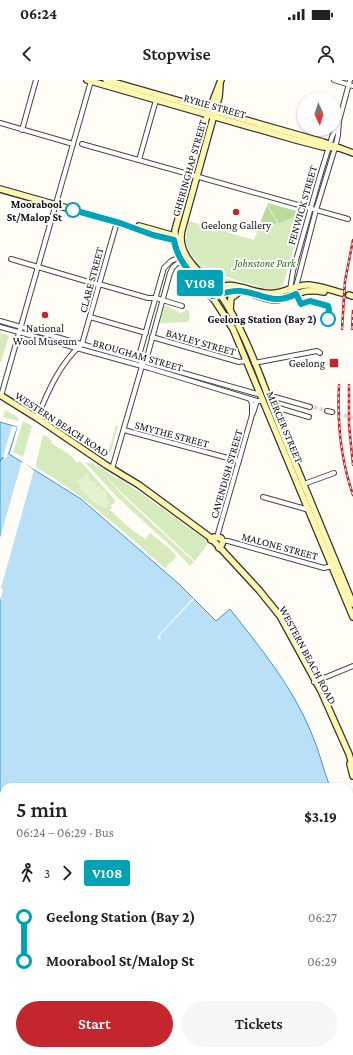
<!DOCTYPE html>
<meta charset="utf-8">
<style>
:root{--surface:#fff;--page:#f6f6f6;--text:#222;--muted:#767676;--accent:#c4262e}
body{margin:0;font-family:"Crimson Pro",serif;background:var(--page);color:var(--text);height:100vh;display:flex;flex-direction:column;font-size:15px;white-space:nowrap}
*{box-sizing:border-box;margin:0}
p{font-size:13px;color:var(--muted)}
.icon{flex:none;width:22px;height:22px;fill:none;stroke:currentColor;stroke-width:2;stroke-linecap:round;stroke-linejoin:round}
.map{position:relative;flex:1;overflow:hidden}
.side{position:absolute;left:0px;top:703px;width:353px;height:272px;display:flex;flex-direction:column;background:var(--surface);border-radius:12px 12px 0 0;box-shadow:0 1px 3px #0004}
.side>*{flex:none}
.badge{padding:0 8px;border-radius:3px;font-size:14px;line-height:26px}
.needle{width:26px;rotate:176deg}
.fabs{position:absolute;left:297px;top:12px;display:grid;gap:8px}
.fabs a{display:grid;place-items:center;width:44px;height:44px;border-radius:50%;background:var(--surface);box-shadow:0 1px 3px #0004;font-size:20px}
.map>.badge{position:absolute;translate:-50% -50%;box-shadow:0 0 0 2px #fff}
.legs{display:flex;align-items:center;gap:6px;height:44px;padding:0 16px;font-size:13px}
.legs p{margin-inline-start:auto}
.headline{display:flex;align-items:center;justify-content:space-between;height:68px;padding:0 16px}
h1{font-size:22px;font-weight:600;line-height:30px}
.primary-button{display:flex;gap:8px;margin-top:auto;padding:8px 16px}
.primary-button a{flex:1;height:46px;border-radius:24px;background:var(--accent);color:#fff;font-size:16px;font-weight:600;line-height:46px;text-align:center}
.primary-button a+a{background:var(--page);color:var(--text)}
ul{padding:0 16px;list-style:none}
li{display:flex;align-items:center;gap:14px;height:44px;font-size:15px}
li i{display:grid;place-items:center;width:6px;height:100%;margin:0 5px;background:currentColor}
li i::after{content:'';width:10px;height:10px;margin:-5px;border:3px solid;border-radius:50%;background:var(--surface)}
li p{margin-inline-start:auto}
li:first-child i{background:linear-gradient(#0000 50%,currentColor 0)}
li:last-child i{background:linear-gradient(currentColor 50%,#0000 0)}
.status{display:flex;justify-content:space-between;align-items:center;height:28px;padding:0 20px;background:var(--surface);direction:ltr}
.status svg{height:11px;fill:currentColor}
header{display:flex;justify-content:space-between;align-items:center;height:52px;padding:0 16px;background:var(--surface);font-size:18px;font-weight:600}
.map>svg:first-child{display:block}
</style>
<div class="status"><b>06:24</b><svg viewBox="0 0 49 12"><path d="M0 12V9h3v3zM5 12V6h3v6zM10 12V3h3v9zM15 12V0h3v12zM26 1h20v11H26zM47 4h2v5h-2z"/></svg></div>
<header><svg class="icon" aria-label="back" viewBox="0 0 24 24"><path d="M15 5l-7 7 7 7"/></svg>Stopwise<svg class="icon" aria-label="person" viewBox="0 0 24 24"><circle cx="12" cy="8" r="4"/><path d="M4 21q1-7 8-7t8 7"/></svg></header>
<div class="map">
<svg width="353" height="975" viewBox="0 0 353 975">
<rect width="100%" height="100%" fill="#fffdf5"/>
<!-- green -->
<g fill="#d5ebbd">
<path d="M268,123l32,9 3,3 -19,67c-2,4 -5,7 -9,8 -7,1 -14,-3 -21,-5 -20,-5 -58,-16 -66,-37 -4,-9 -1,-17 1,-27l65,19z"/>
<path d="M195,180l22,15 19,7 -4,2h-16l-23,-23z"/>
<path d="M165,225l15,8 5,-2 1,-2 3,2 1,6 -2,5 -28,1z"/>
<path d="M0,253l9,3 -8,26h-1z"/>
<path d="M5,330l14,8 -1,3 -15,-4z"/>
<path d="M23,341l9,5 -9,31 -10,-5z"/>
<path d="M116,346h2l-8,28 -2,-1z"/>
<path d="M43,355l7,3 -1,1 3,2 -1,2 19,12 7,8 3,-2 35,39 -1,4 -4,1 2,2 -2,3 23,21 13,8 4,-6 20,16 7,8 -10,8v2l-2,1c-41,-36 -81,-73 -128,-100l-1,-5z"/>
<path d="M85,382l9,2 30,33 70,65 -4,4 -15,-16 -57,-52z"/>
<path d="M96,384l21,15 1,-2 91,65 -14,19 -74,-69 -22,-22z"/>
</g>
<!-- forest -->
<g fill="#b9dc9c">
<path d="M267,123l33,9 2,2 -23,9z"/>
<path d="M267,126l10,17 -20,7z"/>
</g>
<!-- pitch -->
<path fill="#e6f2cf" d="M86,394h3l-1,2 2,5 6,1 1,1 -2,1v2l5,1 2,3 4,1 1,5h-1l3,7 -3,5 -8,-2 -1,-3h-4l-1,-3 -4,-3 -1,-3 -2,1 -2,-4 -1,2 -4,-12 2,-2h2z"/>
<!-- water -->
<path fill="#b9e0f7" stroke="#3f96cf" d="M0,342l17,5 -8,27 72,45 98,85 37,37 14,-12c31,40 61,75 81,123 8,18 12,37 19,55h-326v264h328l-2,4h-330z"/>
<!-- pier -->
<g fill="#fffdf5">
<path d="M12,346l5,1 -11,31 -3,-1z"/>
<path d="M22,381l12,9 -33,118 2,1 -3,12v-63z"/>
<path d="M193,518l1,1 -35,37 2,2 -1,2 -3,-3z"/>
</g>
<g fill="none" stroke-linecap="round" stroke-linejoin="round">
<!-- ferry -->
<path stroke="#1768a6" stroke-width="1" stroke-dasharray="5 4" stroke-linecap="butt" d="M0,381l3,-4"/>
<!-- street-tunnel -->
<g stroke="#dbdad3" stroke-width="4" stroke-dasharray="4 2" stroke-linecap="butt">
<path d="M308,325l19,6"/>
<path d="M332,332l21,6"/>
</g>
<!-- secondary-tunnel -->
<path stroke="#dbdad3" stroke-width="5.5" stroke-dasharray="5.5 3" stroke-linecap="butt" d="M342,216l7,2"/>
<defs>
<g id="street">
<path d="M334,0l19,6"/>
<path d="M0,43l73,21"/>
<path d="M22,50l14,-50"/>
<path d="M82,64l266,75"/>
<path d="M139,80l17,-60"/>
<path d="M11,179l88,26"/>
<path d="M99,204l49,14h8l26,8"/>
<path d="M296,207l20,-77 19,-62 3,-13 1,-14 11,-41"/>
<path d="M290,210l3,-19 26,-92 13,-42 6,-14"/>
<path d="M90,237l56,16"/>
<path d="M0,241l261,74"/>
<path d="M0,247l149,41 108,33h6"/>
<path d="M152,257l87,25 7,-1"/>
<path d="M141,282l-1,-10 24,-84 7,-7 9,-4"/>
<path d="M254,283l63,-12 3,2"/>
<path d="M1,316l90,-315"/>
<path d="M268,317h7l35,10"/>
<path d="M272,326l37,11"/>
<path d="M327,331l5,1"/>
<path d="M253,333l4,-12"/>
<path d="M37,338c11,-27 23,-55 45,-74l35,-122"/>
<path d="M124,350l115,31"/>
<path d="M112,389l30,-103 5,-9 23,-84 3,-6 9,-7"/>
<path d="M304,404l30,-11"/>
<path d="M263,417l46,13"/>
<path d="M217,457l35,-122v-11l-2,-5"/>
<path d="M223,461h5l96,27 8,-2"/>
<path d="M314,602l39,-16"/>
</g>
<g id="secondary">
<path d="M87,0l209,60 27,7 16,1"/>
<path d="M106,0l217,62 30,11"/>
<path d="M221,0l-15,39 -31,111v9l1,9 9,18 30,35 18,28 120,288"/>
<path d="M220,5l-1,12 -37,133c-6,23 16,41 30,55 7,7 13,16 18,25 20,35 33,74 48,112 25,61 50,122 75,182"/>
<path d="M0,109l120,34 33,12 23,5"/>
<path d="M139,146l32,9 6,2"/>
<path d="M214,212c11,-14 35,-1 50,1 18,3 30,-9 45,-8 11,1 22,5 33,8"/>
<path d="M218,214l19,-3 8,1"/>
<path d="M255,215c7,2 15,5 22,5 20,-3 23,-13 47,-8"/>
<path d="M349,215l3,1"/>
<path d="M230,230l1,-12 7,-5"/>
<path d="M0,315l37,23 69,47 33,20 72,53 48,52 21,26 41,75 28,63 4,13"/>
<path d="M211,460l3,-3 7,1c3,5 1,7 -2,10"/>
<path d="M350,684l3,12"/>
<path d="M353,964v5"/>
</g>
</defs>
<!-- street casing -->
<use href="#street" stroke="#444" stroke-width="6"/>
<!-- secondary casing -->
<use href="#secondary" stroke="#333" stroke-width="8"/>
<!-- street -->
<use href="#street" stroke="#fff" stroke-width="4"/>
<!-- secondary -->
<use href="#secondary" stroke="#fff6b0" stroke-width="5.5"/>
<defs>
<g id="rail">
<path d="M342,249l3,-48 8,-41"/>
<path d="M352,249l1,-18"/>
<path d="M339,305c-2,37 2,75 14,110"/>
<path d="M349,305v40l4,40"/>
</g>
</defs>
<!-- rail casing -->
<use href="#rail" stroke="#c4262e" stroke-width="2.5"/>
<!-- rail -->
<use href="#rail" stroke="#fff" stroke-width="1" stroke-dasharray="3" stroke-linecap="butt"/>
</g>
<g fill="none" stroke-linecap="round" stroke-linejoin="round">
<defs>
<path id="line-1" d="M73,130l47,13 33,12 21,5c3,23 23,39 38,56 8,-2 19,-6 28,-5 22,2 33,15 56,3l5,10 9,-3 18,5 1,3 -1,10"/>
</defs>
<!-- line-1 casing -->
<use href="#line-1" stroke="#fff" stroke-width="9"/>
<!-- line-1 -->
<use href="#line-1" stroke="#00a3b4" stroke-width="6"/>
</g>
<!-- markers -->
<g fill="#fff" stroke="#00a3b4" stroke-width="2">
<circle cx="73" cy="130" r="7"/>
<circle cx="328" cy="239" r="7"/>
</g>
<g fill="#c4262e" stroke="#fff" stroke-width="1.5">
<circle cx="236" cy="132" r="4"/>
<circle cx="45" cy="235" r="4"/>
<rect x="329" y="278" width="10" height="10" rx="2"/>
</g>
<g text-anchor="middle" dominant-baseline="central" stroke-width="4" stroke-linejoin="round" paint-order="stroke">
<!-- street labels -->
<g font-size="11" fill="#111" stroke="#fff">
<text transform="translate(215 26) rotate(16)">RYRIE STREET</text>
<text transform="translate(189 88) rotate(-74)">GHERINGHAP STREET</text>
<text transform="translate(302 125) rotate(-74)">FENWICK STREET</text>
<text transform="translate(91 200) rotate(-75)">CLARE STREET</text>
<text transform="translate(201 262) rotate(16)">BAYLEY STREET</text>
<text transform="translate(138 275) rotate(16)">BROUGHAM STREET</text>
<text transform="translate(62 344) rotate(33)">WESTERN BEACH ROAD</text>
<text transform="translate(285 347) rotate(67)">MERCER STREET</text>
<text transform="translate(172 354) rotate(15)">SMYTHE STREET</text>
<text transform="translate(226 394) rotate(-74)">CAVENDISH STREET</text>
<text transform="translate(280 466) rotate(15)">MALONE STREET</text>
<text transform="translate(308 575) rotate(62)">WESTERN BEACH ROAD</text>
</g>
<!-- stop labels -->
<g font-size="11" font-weight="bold" fill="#111" stroke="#fff" text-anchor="end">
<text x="62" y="124">Moorabool<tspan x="62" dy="13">St/Malop St</tspan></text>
<text x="317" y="239">Geelong Station (Bay 2)</text>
</g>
<!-- poi labels -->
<g font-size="11" fill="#111" stroke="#fff">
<text x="236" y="145">Geelong Gallery</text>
<text x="45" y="248">National<tspan x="45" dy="13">Wool Museum</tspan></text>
<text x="325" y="283" text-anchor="end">Geelong</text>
</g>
<!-- park labels -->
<g font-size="11" font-style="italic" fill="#2f6b1f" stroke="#fff">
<text x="265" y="183">Johnstone Park</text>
</g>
</g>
</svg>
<div class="fabs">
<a><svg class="needle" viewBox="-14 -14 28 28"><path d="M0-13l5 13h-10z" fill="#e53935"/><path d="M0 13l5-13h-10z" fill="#767676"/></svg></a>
</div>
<b class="badge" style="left:200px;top:203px;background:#00a3b4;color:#fff">V108</b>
<section class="side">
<div class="headline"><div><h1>5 min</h1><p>06:24 – 06:29 · Bus</p></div><b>$3.19</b></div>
<div class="legs"><svg class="icon" aria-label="walk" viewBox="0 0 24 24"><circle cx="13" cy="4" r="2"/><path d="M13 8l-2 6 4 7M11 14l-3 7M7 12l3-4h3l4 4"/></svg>3<svg class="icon" aria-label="forward" viewBox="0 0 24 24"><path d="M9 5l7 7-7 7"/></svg><b class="badge" style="background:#00a3b4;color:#fff">V108</b></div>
<ul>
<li><i style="color:#00a3b4"></i><b>Geelong Station (Bay 2)</b><p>06:27</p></li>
<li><i style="color:#00a3b4"></i><b>Moorabool St/Malop St</b><p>06:29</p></li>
</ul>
<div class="primary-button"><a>Start</a><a>Tickets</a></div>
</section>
</div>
